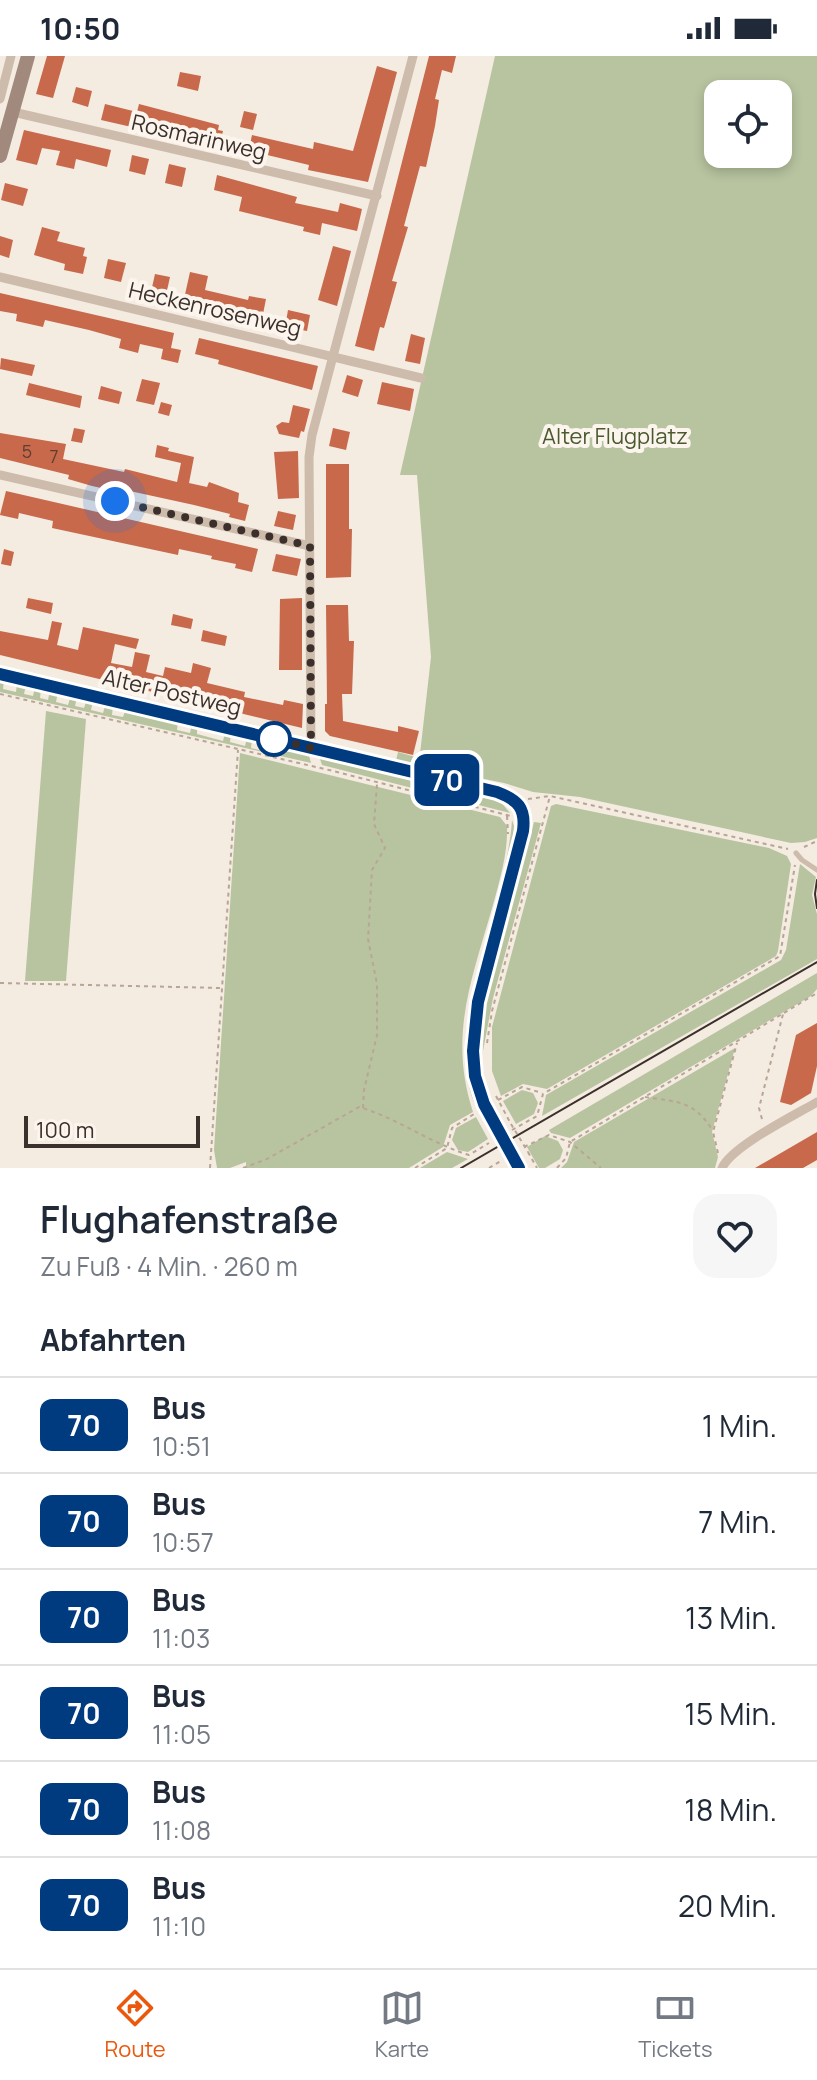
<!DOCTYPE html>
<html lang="de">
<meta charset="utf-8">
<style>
:root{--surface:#fff;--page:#f6f6f7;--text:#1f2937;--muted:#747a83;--line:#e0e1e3;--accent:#ea580c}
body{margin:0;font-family:Manrope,sans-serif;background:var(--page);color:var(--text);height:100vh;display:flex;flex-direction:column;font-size:30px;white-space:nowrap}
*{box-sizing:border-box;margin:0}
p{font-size:26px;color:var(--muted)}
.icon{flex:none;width:44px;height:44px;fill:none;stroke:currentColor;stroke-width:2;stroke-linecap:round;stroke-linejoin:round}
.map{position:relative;height:1112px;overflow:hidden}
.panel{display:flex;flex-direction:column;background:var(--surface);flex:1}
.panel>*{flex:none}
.badge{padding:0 16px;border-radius:12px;font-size:28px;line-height:52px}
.fabs{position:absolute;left:704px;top:24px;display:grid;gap:16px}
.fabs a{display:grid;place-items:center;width:88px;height:88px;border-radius:16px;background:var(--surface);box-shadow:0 4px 12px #0003;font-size:40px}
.scale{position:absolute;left:24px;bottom:20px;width:176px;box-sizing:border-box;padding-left:8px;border:4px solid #3b302b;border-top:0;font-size:22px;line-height:28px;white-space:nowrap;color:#3b302b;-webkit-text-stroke:6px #fbf5ee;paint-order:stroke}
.you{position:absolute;width:40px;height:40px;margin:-20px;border:6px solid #fff;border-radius:50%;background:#1a73e8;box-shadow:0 0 0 12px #1a73e833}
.map>.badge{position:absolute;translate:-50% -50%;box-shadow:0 0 0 4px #fff}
h2{padding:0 40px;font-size:30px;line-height:72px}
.round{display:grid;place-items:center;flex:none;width:84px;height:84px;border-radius:24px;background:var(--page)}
.overview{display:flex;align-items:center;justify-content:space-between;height:136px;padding:0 40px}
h1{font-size:38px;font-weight:600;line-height:60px}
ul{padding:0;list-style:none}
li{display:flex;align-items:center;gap:24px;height:96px;padding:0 40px;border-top:2px solid var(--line)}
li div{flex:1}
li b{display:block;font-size:30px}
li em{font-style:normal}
li .badge{min-width:88px;font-weight:700;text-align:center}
.status{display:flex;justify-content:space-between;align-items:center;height:56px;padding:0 40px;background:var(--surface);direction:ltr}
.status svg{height:22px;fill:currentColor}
.tabs{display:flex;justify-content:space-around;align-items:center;height:112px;border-top:2px solid var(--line);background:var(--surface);font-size:22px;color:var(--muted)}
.tabs a{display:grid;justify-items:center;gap:4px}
.tabs .active{color:var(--accent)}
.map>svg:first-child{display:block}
</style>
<div class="status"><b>10:50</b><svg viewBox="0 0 49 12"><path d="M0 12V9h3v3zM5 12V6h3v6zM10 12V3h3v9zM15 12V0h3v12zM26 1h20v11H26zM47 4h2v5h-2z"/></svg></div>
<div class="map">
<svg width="817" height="1112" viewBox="0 0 817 1112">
<rect width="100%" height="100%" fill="#f4ebe1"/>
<!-- green -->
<g fill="#b8c4a0" fill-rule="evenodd">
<path d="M495,0h322v782l-12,4 -14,1 -211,-46 -47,-5 -29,-9 -108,-22 2,-9 28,8 1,-4 -7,-2 11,-97 -14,-182h-17zM718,38h60v60h-60z"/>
<path d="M0,623l4,1 -1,9 13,3 1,-9 9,2 -2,9 9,2 2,-9 6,1 -1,10 8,2 2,-10 8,2 -2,10 12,3 3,-10 6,2 -2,9 9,2 3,-9 6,1 -2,10 12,3 3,-10 7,2 -1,10 11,2 3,-9 52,13 -1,9 13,3 2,-9 5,2v8l26,7 2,-8 6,1 -1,8 15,4 2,-8 5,1 -1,9 8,2 2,-5 28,7 2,-4 17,4 3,11 -311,-71z"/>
<path d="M46,655l40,8 -20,262h-41z"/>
<path d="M240,697l260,64 7,9c1,27 -7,53 -14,79 -21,74 -45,130 -20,207l-23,13 -7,22 -34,21h-163v-6l-16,6h-13l-3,-18z"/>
<path d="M319,700l167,38 14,7 10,12 -188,-48z"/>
<path d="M556,748l213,44 18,8 4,8 -13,87 -2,5 -229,133 -24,-5 -22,12 -9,-25v-44l59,-221z"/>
<path d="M512,764l2,6 -3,28 -30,118 -4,137c-38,-77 30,-204 35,-289z"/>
<path d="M534,766l7,1 -48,175 -10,53 1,-37 3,-18z"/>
<path d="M800,808l16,13 -4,18 5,19v45l-275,157 4,-21 235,-135 5,-10z"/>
<path d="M817,917v16l-6,7 -241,142 -19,-5 -2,-3z"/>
<path d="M735,992l-23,84 6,25 -3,11h-154l6,-6 7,-20z"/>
<path d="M522,1034l11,3 5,10 -4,11 -18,10 -13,-23z"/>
<path d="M476,1061l12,22 -20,13 -10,-2 -6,-10 4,-12z"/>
<path d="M545,1080l13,5 5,9 -3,9 -15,9h-6l-12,-21z"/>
<path d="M447,1096l21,7 -16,9h-32z"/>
</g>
<!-- building -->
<g fill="#c8694b">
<path d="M47,0h18l-12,42 -17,-4z"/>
<path d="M429,0h27l-4,17 -10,-3 -7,29 4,1 -4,26 -9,41 -6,-1 -16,60 4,1 -16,54 5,1 -13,46 -4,-1 -6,24 -19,-5z"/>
<path d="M377,10l20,6 -29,110 -60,-12 1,-5 -46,-11v3l-15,-3 4,-19 61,14 1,-7 39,9z"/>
<path d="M180,16l21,4 -3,15 -21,-5z"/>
<path d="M76,31l16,4 -4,16 -16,-5z"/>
<path d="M105,48l32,8 2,-8 80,21 -1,5 5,1 -4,16 -118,-27z"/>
<path d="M244,55l13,3 -4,16 -13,-3z"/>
<path d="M24,74l87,20 -4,17 -31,-8 -2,10 -18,-4 4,-14 -18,-3 -5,17 -21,-5z"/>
<path d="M132,99l17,4 -4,16 -16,-4z"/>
<path d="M169,108l17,4 -4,19 -17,-4z"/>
<path d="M217,119l80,22 -2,6 43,9 2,-9 22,6 -5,22 -35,-8 -2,12 -17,-4 1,-4 -65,-16 3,-14 -28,-7z"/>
<path d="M5,127l23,6 -5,17 -22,-6z"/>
<path d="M42,171l18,5 -3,9 28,7 -2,8 4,1 -4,17 -19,-4 1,-6 -31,-9z"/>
<path d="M0,180l13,4 -4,18 -9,-3z"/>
<path d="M333,190l18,5 -14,55 -19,-6z"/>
<path d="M108,203l18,4 -5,19 -17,-4z"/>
<path d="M190,216l18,4 -3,14 43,10 1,-4 17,3 -4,20 -78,-20z"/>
<path d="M155,218l15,3 -4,18 -15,-3z"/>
<path d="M0,237l174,40 -3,15 10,2 -3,13 -17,-4 2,-10 -23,-5 -2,9 -19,-5 2,-9 -32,-9 -44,-10 -2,7 -27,-6 1,-7 -17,-3z"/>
<path d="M288,254l22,5 -3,16 -22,-4z"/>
<path d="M411,278l14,4 -5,26 -15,-3z"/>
<path d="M199,282l119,28 -6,24 -94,-26 1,-4 -24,-6z"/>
<path d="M1,302l34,7 -3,11 -32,-7z"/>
<path d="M347,319l16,5 -5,17 -16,-5z"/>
<path d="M142,323l18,4 -6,22 -18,-4z"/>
<path d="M382,326l32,7 -4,22 -33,-7z"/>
<path d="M29,327l53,13 -2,12 -54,-13z"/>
<path d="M101,330l21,6 -3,12 -21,-5z"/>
<path d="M161,346l11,3 -3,11 -11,-3z"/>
<path d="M293,349l17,4 -6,23 -3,-1 -2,7 -20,-4 -3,-8 6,-4 7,1z"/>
<path d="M74,372l11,2 -3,13 -11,-2z"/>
<path d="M333,372l17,4 -4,18 -17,-4z"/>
<path d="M0,377l66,11 -3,15 61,13 1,-3 52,13 4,-19 -26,-6 2,-12 12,3 -1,3 26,6 -5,26 18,4 2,-5 30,11 -1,9 11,3 -4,16 -16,-4 1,-3 -36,-9 -78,-17 -1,3 -23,-5 -24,-7 1,-4 -69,-17z"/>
<path d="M298,395l1,47 -21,1 -4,-47z"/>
<path d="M326,408h23v65h3l-1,48 -25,1z"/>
<path d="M6,435l252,58 -6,23 -17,-4 1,-4 -25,-5 1,-3 -33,-7 -1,6 -126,-27 1,-7 -34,-8 -1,6 -18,-4z"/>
<path d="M278,455l18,4 -3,15 -19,-4z"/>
<path d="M4,493l10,3 -3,14 -10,-2z"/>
<path d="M276,498l25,5 -4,17 -25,-5z"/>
<path d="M28,542l25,5 -2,11 -25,-6z"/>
<path d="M302,542v72h-23l1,-71z"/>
<path d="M326,549h22l1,36h5l-2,53h-10l1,27 55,11v-6l21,5 -6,24 -83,-19 -5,-5v-27h2z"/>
<path d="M173,558l20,5 -2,10 -20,-4z"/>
<path d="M52,565l10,2 -5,22 21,5 5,-23 56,12 -3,10 -21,-5 -4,19 21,4 3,-15 15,3 -4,17 17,4 2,-9 26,6 2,-10 18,5 -4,15 38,9 -1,5 39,8 1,-5 19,4 -1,24 -302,-73v-24l48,9z"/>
<path d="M203,574l24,6 -2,10 -24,-5z"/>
<path d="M817,967v43l-6,27 -20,12 -11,-3 16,-67z"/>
<path d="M817,1076v28l-14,8h-48z"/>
</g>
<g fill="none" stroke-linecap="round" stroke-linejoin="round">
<!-- path -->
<g stroke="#b9a596" stroke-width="2" stroke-dasharray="4 4" stroke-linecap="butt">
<path d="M0,638l329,76 182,46"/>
<path d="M528,743l22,-3 238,53"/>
<path d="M507,760l1,18"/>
<path d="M804,791l13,-6"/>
<path d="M0,927l221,5"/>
<path d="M487,987l5,-32 58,-215"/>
<path d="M496,1040l15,28"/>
<path d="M645,1041c32,5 49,3 68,34"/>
<path d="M498,1044l24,-13 20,6"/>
<path d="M363,1052l1,-18 13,-55v-51l-9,-45 4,-69 13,-22 -11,-24 3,-40"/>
<path d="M762,1063l-3,-11 24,-94"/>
<path d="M512,1074l25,-14 6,-22 237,-138 15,-91"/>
<path d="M524,1091l25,-12 21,7 31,26"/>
<path d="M528,1096l9,16"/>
<path d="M718,1097l-5,-21 24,-89"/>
<path d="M210,1112l28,-418"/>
<path d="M243,1112l24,-9 92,-52c38,11 71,36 110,48l20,-12"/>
<path d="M415,1112l32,-20 5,-20 22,-14"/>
<path d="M489,1112l12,-7"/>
<path d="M557,1112l9,-10 4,-16 247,-149"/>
</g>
<!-- service -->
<path stroke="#cdbbac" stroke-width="5" d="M796,797l6,7 15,10"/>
<!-- minor -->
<g stroke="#cdbbac" stroke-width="9">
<path d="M0,43l11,-43"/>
<path d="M13,56l364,84"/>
<path d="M0,221l421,101"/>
<path d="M0,419l310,71"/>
<path d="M311,692l-2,-291 3,-22 101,-379"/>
<path d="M722,1112c10,-22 73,-53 95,-66"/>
</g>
<!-- secondary -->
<g stroke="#a18a7d" stroke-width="14">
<path d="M0,100l28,-100"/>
<path d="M0,617l497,119c21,8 29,16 26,39l-45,171 -5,32 2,42 9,28 14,27"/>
</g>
<!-- tram -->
<g stroke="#3b302b" stroke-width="2">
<path d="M817,824l-2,14 2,14"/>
<path d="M461,1112l356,-206"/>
</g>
<!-- path-bridge -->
<path stroke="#b9a596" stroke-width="2" stroke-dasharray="4 4" stroke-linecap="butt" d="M511,1068l17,28"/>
<!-- secondary-bridge -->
<path stroke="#a18a7d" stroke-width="14" d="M498,1075l16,28"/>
</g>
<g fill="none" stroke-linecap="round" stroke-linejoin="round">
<defs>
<path id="line" d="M0,618l497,118c21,8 29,16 26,39l-45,171 -5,49 2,25 9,28 35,64"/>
</defs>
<!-- line casing -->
<use href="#line" stroke="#fff" stroke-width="18"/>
<!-- line -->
<use href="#line" stroke="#003b80" stroke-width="12"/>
<!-- walk -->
<path stroke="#3b302b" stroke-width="8" stroke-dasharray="0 14.4" d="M115,445l195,45 1,202 -49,-12 12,3"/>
</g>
<!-- markers -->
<circle fill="#fff" stroke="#003b80" stroke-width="4" cx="274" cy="683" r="16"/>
<g text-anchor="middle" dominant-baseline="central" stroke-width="8" stroke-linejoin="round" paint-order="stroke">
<!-- number labels -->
<g font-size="18" fill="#5e3e33">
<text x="27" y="395">5</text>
<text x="54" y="400">7</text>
</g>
<!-- street labels -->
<g font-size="22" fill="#3b302b" stroke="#fbf5ee">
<text transform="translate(199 81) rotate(13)">Rosmarinweg</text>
<text transform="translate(215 253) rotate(13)">Heckenrosenweg</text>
<text transform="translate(172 636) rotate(13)">Alter Postweg</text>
</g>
<!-- park labels -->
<g font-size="22" fill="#4a5a2e" stroke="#fbf5ee">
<text x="615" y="380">Alter Flugplatz</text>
</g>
</g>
</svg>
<div class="fabs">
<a><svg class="icon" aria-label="locate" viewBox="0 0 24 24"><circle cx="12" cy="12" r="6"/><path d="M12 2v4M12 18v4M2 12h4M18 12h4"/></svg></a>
</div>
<div class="scale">100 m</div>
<div class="you" style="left:115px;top:445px"></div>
<b class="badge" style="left:447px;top:724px;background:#003b80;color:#fff">70</b>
</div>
<section class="panel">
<div class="overview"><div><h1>Flughafenstraße</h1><p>Zu Fuß · 4 Min. · 260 m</p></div><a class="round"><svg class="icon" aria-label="heart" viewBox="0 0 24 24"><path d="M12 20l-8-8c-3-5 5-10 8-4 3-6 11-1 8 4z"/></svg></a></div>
<h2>Abfahrten</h2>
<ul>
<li><span class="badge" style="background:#003b80;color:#fff">70</span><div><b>Bus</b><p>10:51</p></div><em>1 Min.</em></li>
<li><span class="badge" style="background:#003b80;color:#fff">70</span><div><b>Bus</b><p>10:57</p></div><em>7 Min.</em></li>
<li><span class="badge" style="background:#003b80;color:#fff">70</span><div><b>Bus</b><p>11:03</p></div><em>13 Min.</em></li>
<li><span class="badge" style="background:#003b80;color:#fff">70</span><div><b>Bus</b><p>11:05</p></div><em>15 Min.</em></li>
<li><span class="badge" style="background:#003b80;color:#fff">70</span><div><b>Bus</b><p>11:08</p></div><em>18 Min.</em></li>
<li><span class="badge" style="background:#003b80;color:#fff">70</span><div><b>Bus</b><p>11:10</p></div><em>20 Min.</em></li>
</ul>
</section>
<nav class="tabs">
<a class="active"><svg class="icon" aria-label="directions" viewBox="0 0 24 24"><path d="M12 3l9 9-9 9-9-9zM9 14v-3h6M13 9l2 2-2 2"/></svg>Route</a>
<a><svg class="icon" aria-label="map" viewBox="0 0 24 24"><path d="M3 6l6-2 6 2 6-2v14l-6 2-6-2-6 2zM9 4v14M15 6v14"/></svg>Karte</a>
<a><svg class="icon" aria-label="tickets" viewBox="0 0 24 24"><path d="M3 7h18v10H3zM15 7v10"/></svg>Tickets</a>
</nav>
